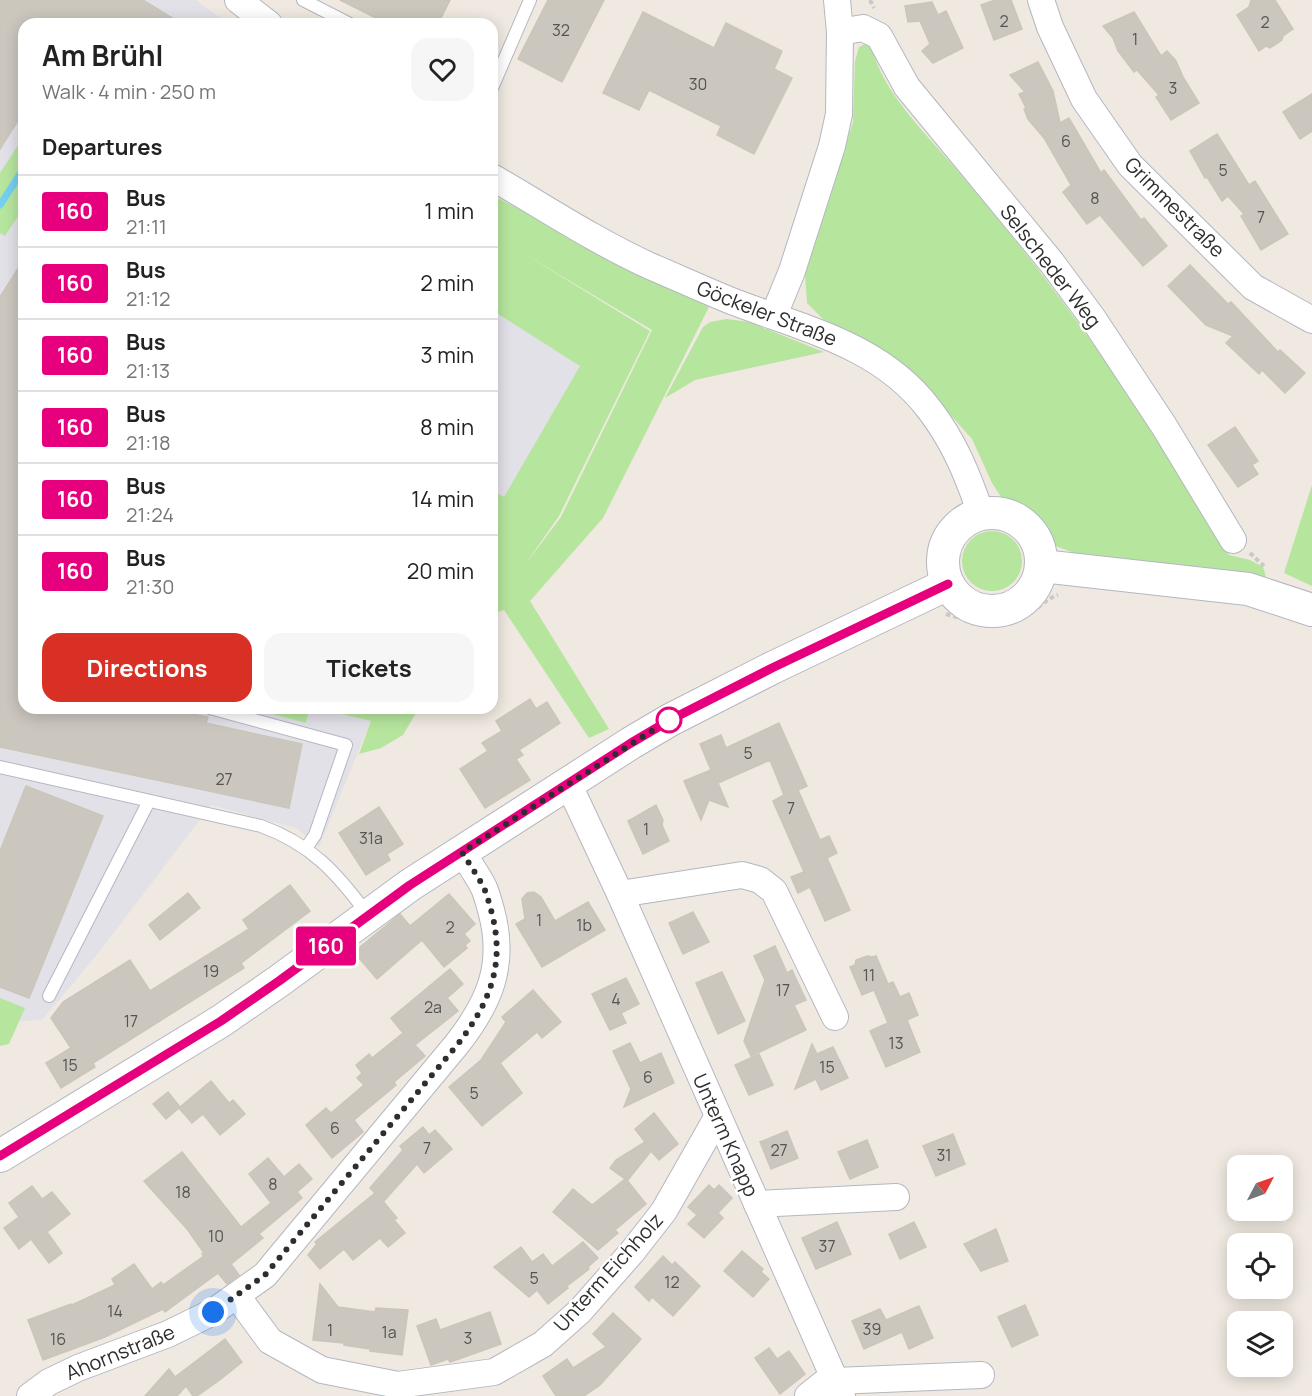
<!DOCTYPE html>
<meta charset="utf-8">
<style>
:root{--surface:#fff;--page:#f6f6f6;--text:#222;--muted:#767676;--line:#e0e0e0;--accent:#d93025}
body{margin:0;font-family:Manrope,sans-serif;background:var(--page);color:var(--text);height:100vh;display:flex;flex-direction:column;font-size:22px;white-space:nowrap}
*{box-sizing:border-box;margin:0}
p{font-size:20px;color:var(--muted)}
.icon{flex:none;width:33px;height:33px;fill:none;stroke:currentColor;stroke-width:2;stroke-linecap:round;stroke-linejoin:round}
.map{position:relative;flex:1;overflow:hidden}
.drawer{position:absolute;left:18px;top:18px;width:480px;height:696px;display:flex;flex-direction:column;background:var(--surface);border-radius:18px;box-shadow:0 3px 15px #0003}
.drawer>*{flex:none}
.badge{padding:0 12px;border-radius:4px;font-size:21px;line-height:39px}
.needle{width:39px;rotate:49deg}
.tools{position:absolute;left:1227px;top:1155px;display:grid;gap:12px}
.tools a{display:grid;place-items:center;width:66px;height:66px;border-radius:12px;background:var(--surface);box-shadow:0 3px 15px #0003;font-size:30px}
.you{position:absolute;width:30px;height:30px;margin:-15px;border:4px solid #fff;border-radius:50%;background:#1a73e8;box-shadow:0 0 0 9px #1a73e833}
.map>.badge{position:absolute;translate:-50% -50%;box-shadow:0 0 0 3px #fff}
h2{padding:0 24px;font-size:22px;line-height:54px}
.round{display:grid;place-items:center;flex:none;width:63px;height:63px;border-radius:18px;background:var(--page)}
.overview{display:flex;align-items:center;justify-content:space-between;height:102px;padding:0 24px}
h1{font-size:28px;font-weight:700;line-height:45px}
.primary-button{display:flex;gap:12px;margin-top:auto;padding:12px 24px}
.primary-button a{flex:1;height:69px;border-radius:18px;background:var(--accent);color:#fff;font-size:24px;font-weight:700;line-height:69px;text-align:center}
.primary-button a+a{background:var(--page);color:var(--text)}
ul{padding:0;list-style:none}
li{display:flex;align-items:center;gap:18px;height:72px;padding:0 24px;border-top:2px solid var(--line)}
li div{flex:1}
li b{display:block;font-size:22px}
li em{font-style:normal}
li .badge{min-width:66px;font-weight:700;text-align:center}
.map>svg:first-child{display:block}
</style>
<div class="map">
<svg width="1312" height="1396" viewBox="0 0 1312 1396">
<rect width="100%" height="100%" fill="#efe9e1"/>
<!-- industrial -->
<g fill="#e3e1e8">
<path d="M0,0h196l33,24h-205v684h226l56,15 4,-15h6l55,13 -52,126 -23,-19 -85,-23 -111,146 -58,69 -23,1 -19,-7z"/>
<path d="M492,308l90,57 -78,133 -12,-8z"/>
</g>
<!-- green -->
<g fill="#b6e59e" fill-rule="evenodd">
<path d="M867,43l6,5c6,41 57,90 84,122 36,43 72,86 105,131 61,81 114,168 167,254l21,5 13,7 3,10 -118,-12 -71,-11 -24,-9 -24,-27 -24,-15 -13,-20 -20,-44 -51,-57 -53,-41 -23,-10 -22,-12 -16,-16 -2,-28 48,-153 2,-61 4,-14z"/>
<path d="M24,136v71l-19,29 -5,-3v-60z"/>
<path d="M492,195l217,112 -106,211 -73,83 79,128 -20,9 -85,-128 -12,4v-124l12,7 76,-131 -88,-56zM521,252l131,78 -91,187 -37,49 35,-50 91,-185z"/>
<path d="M727,319l22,3 75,30 -129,28 -30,18 38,-71 7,-5z"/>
<path d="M1312,485v101l-28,-13z"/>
<circle cx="992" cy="561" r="30"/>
<path d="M250,708h60l-4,15z"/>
<path d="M316,708h103l-16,27 -22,13 -22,6 12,-33z"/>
<path d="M0,998l25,10 -16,36 -9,2z"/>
</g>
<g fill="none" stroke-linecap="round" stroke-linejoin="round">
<!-- stream -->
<path stroke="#75cff0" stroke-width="7" d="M0,205l24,-37"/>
</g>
<!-- building -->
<g fill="#cbc7bf" stroke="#cbc5ba" stroke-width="1.5">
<path d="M0,0h143l39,24h-158v87l-24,38z"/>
<path d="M340,0h110l-12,24h-50z"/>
<path d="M548,0h56l-42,82 -44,-23z"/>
<path d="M995,0h16l11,29 -28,11 -13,-35z"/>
<path d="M1251,0h24l18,29 -10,7 -1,4 -12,8 -4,-2 -7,5 -22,-36 12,-8z"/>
<path d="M932,2l6,13 8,-4 17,37 -30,15 -11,-12 8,-7 -10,-23 -12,1 -3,-16z"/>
<path d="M643,12l71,36 12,-25 56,28 -8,18 18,9 -38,76 -37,-19 4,-9 -72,-36 -10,20 -36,-17z"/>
<path d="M1134,12l27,44 6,-5 9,10 7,16 16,26 -28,17 -15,-23 3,-2 -22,-25 -3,2 -16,-21 -5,-13 -10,-12z"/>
<path d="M1038,62l15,29 7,32 9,-5 32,55 3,-3 37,50 3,-2 23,28 -24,20 -43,-51 -13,9 -24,-32 8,-7 -27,-47 -16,-19 -4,-10 2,-1 -7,-14 6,-2 -15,-17z"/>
<path d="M1312,94v37l-12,8 -17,-27z"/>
<path d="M1217,134l32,51 6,-4 33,53 -27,16 -20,-34 3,-2 -16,-18 -6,5 -15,-24 -2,1 -15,-27z"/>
<path d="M24,259v449h140l44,9 -2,6 96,21 -13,64 -289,-61v-450z"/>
<path d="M1190,265l38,39 3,-2 47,50 2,-2 25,23 -20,20 -23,-23 -3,4 -33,-31 7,-7 -27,-11 -38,-39z"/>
<path d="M1235,427l23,34 -6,4 6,9 -20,13 -30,-42z"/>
<path d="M530,699l6,10 11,-7 13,21 -41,27 4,5 -7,4 14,21 -45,28 -25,-39 28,-18 -6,-8 20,-12 -6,-10z"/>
<path d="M779,723l28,63 -9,4 22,50 9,-4 8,17 -10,5 23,52 -25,11 -15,-34 -12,6 -7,-16 13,-5 -31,-71 11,-6 -14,-35 -52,23 10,24 -19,-7 -8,20 -17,-39 27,-11 -11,-26 21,-9 5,13z"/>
<path d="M26,786l77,30 -74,182 -29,-11v-136z"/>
<path d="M656,805l7,15 -1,5 7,16 -26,13 -15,-33z"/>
<path d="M379,807l24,37 -16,10 3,6 -24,15 -27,-42z"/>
<path d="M290,885l20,26 -69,52 3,5 -151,95 2,4 -34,21 -15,-25 25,-15 -20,-30 12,-16 67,-42 20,31 99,-62 -6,-9z"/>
<path d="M534,892l7,5 14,24 33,-19 17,28 -63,37 -26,-43 9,-5 -3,-20 5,-6z"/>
<path d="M188,893l12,15 -40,32 -11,-15z"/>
<path d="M449,894l26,30 -11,10 6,7 -5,4 2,3 -23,19 -22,-27 -45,39 -23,-27 46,-38 10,12z"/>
<path d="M693,912l16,30 -26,12 -14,-31z"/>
<path d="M775,946l12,27 5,-3 14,30 -12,5 12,25 -55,26 -7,-15 21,-61 -11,-24z"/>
<path d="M867,956l5,1 4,-1 12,28 5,-2 7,15 9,-4 9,22 -11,5 13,32 -34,15 -16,-36 18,-8 -14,-33 -12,5 -12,-28 5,-2 1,-5z"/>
<path d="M450,969l13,15 -16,14 11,13 -43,34 10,11 -31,26 2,3 -42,35 9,12 -31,26 -26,-33 20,-17 5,5 33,-28 -7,-7 5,-5 -6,-8 13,-11 3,4 31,-25 -12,-15z"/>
<path d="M722,972l23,49 -27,13 -22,-51z"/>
<path d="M626,978l13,26 -18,9 5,10 -16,7 -18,-36z"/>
<path d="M533,990l28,32 -19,16 -5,-6 -37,31 22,30 -40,33 -33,-39 32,-27 25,-38 -4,-5z"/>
<path d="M630,1043l10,20 21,-10 13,30 -50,24 7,-18 -18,-38z"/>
<path d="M812,1044l5,10 16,-7 15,31 -27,12 -5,-11 -21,10z"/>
<path d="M759,1054l14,31 -24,10 -14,-30z"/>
<path d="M211,1081l18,22 4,-3 12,14 -25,21 -17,-21 -11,9 -13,-15 -13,11 -13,-15 15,-12 12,15z"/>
<path d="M654,1113l24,31 -19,16 -8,-9 -24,30 -1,-2 20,25 -31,26 3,3 -20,17 -45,-38 20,-23 19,16 33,-26 -15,-11 6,-8 29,-18 -10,-13z"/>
<path d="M423,1127l6,8 6,-5 17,19 -28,24 -7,-9 -33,37 -7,-7 20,24 -3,2 11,13 -17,14 -8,-9 -27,22 -9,-11 -24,20 -12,-14 9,-11 -2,-2 60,-49 -5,-5 33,-38 -3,-4z"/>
<path d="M787,1131l11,27 -27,11 -11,-27z"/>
<path d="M953,1134l12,30 -29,12 -13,-30z"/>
<path d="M867,1140l11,27 -28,12 -12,-27z"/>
<path d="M182,1152l59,75 30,-24 -22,-29 19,-16 16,19 15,-13 13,15 -15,13 5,6 -43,36 4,4 -32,26 8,11 -12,9 -9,-11 -53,39 -2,-3 -58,28 -62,23 -15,-40 43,-16 1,1 43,-20 -3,-6 22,-15 18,25 9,-7 2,3 41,-29 -2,-2 2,-1 -17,-24 -43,-48z"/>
<path d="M709,1185l5,5 5,-5 13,13 -14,15 5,5 -19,20 -16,-14 9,-9 -9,-8z"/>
<path d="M32,1186l10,13 10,-7 18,22 -23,18 15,21 -13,10 -18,-24 -12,10 -15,-21 15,-11 -10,-14z"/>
<path d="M837,1222l14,32 -35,15 -14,-31z"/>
<path d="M914,1222l12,25 -26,12 -11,-25z"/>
<path d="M996,1229l12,32 -27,10 -17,-27z"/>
<path d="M583,1242l15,16 -10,9 1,2 -22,17 1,2 -20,16 -11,-14 -8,7 -35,-30 27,-20 11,15 11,-8 9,12z"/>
<path d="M742,1251l21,18 -2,3 8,7 -16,18 -29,-26z"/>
<path d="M663,1256l9,9 3,-3 25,24 -27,30 -21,-19 -3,4 -14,-14z"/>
<path d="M320,1284l18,23 37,5 1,-4 32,2 -6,45 -32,-4v-2l-26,-4v-2l-31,-3z"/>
<path d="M1025,1305l13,30 -26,12 -14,-30z"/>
<path d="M919,1306l14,32 -24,11 -7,-17 -38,17 -12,-28 28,-12 6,11z"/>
<path d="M490,1312l11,32 -51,18 -2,-3 -17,6 -14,-39 19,-7 4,11z"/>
<path d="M613,1313l28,26 -41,46 -16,11h-28l-13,-20 24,-17 6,9 33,-21 -13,-13z"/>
<path d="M225,1339l17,23 -21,17 -24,17h-4l-7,-10 -9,10h-32l24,-27 6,8z"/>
<path d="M769,1348l8,11 12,-8 16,23 -25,20 -25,-36z"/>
</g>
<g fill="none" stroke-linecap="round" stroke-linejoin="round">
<defs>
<g id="service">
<path d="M303,0l47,24"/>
<path d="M492,88l38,-88"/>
<path d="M210,708l136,37 -31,90 -9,13"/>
<path d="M0,767l261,59c50,18 76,47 107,89"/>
<path d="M49,996l100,-195"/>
</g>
<g id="minor">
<path d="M238,0l31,24"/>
<path d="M1041,0l9,27 34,72 46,66 123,122 59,33"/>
<path d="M840,32l23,-4 16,8 28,51 145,176 40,54 72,109 69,114"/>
<path d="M492,177c52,30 103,64 158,89 26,11 52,23 79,34 71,28 151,44 200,109 25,32 39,67 52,105"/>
<path d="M774,315l18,-44 40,-125 7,-32 1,-82 -3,-32"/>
<path d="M568,783l52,111 222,502"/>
<path d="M620,894l122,-19 18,5 14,11 61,126"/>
<path d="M757,1204l139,-7"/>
<path d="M237,1296l33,45 52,29 76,15 96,-13 49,-28 37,-33 52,-59 32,-41 54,-95"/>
<path d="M835,1381l146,-6"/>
<path d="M30,1396l19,-14 29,-14 90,-34 45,-22 52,-37 192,-231c33,-42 49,-80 34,-134 -2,-7 -4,-15 -7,-22 -6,-13 -15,-24 -22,-36"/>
<path d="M808,1396l25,-20"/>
</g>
<g id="tertiary">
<circle cx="992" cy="562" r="49"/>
<path d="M1042,566l206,23 64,21"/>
<path d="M0,1156l221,-135 58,-40 131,-96 221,-142 39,-23 102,-52 176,-84"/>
</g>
</defs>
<!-- service casing -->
<use href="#service" stroke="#b4b7c1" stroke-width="14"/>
<!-- minor casing -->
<use href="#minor" stroke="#b4b7c1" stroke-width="28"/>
<!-- tertiary casing -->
<use href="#tertiary" stroke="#b4b7c1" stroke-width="34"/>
<!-- path -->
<g stroke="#c9c9c9" stroke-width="4" stroke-dasharray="4.5 3" stroke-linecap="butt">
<path d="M870,0l4,8"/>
<path d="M1250,553l14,13"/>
<path d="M946,614c27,8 53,18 80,2 11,-6 19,-17 32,-21"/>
</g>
<!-- service -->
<use href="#service" stroke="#fff" stroke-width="12"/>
<!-- minor -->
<use href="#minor" stroke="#fff" stroke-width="26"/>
<!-- tertiary -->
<use href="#tertiary" stroke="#fff" stroke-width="32"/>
</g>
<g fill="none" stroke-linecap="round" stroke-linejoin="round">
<defs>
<path id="line" d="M0,1156l221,-135 58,-40 131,-96 221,-142 39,-23 102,-52 176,-84"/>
</defs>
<!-- line casing -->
<use href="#line" stroke="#fff" stroke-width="14"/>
<!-- line -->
<use href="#line" stroke="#e6007e" stroke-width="9"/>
<!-- walk -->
<path stroke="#2e2e2e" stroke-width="6" stroke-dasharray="0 10.8" d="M213,1312l52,-37 193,-231c32,-42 48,-80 33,-134 -2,-7 -4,-15 -7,-22 -6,-12 -15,-24 -22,-36l207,-132"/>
</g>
<!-- markers -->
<circle fill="#fff" stroke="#e6007e" stroke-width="3" cx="669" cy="720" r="12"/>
<g text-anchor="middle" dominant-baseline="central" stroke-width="5" stroke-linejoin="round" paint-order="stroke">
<!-- number labels -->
<g font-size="16" fill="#555452">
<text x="1004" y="21">2</text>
<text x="1265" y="22">2</text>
<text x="561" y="30">32</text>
<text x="1135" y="39">1</text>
<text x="698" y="84">30</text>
<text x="1173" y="88">3</text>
<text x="1066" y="141">6</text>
<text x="1223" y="170">5</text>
<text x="1095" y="198">8</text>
<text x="1261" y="217">7</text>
<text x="748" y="753">5</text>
<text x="224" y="779">27</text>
<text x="791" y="808">7</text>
<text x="646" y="829">1</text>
<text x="371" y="838">31a</text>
<text x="539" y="920">1</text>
<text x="584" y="925">1b</text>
<text x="450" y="927">2</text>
<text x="211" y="971">19</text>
<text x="869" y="975">11</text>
<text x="783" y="990">17</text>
<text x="616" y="999">4</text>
<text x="433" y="1007">2a</text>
<text x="131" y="1021">17</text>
<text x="896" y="1043">13</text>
<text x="70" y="1065">15</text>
<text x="827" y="1067">15</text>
<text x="648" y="1077">6</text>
<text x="474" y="1093">5</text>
<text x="335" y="1128">6</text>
<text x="427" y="1148">7</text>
<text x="779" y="1150">27</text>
<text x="944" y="1155">31</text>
<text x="273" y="1184">8</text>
<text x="183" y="1192">18</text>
<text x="216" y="1236">10</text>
<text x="827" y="1246">37</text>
<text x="534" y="1278">5</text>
<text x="672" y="1282">12</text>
<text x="115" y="1311">14</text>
<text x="872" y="1329">39</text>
<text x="330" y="1330">1</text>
<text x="389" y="1332">1a</text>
<text x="468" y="1338">3</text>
<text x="58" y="1339">16</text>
</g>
<!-- street labels -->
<g font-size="20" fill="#2e2e2e" stroke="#fff">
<text transform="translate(1175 207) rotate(45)">Grimmestraße</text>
<text transform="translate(1051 266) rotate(52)">Selscheder Weg</text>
<text transform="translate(767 313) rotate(21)">Göckeler Straße</text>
<text transform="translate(726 1135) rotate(66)">Unterm Knapp</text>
<text transform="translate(608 1272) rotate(-48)">Unterm Eichholz</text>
<text transform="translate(120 1352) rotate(-22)">Ahornstraße</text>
</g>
</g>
</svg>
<div class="tools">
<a><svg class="needle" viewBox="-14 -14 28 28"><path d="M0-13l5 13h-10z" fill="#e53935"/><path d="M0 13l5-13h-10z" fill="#767676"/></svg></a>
<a><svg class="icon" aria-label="locate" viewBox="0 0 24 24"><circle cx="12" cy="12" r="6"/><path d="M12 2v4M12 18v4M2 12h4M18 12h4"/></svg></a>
<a><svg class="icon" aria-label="layers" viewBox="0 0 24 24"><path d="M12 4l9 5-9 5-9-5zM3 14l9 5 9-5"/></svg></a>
</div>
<div class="you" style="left:213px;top:1312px"></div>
<b class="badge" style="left:326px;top:946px;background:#e6007e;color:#fff">160</b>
<section class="drawer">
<div class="overview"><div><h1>Am Brühl</h1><p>Walk · 4 min · 250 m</p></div><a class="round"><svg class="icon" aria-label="heart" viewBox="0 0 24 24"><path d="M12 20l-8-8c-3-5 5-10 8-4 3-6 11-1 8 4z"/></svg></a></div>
<h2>Departures</h2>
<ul>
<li><span class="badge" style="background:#e6007e;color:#fff">160</span><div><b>Bus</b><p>21:11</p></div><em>1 min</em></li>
<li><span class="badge" style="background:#e6007e;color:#fff">160</span><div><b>Bus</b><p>21:12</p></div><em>2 min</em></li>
<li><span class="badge" style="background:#e6007e;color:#fff">160</span><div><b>Bus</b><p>21:13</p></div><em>3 min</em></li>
<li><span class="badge" style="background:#e6007e;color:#fff">160</span><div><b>Bus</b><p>21:18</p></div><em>8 min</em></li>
<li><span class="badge" style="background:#e6007e;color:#fff">160</span><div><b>Bus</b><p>21:24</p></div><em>14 min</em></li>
<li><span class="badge" style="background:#e6007e;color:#fff">160</span><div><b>Bus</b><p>21:30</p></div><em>20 min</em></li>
</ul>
<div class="primary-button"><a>Directions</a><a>Tickets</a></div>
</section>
</div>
